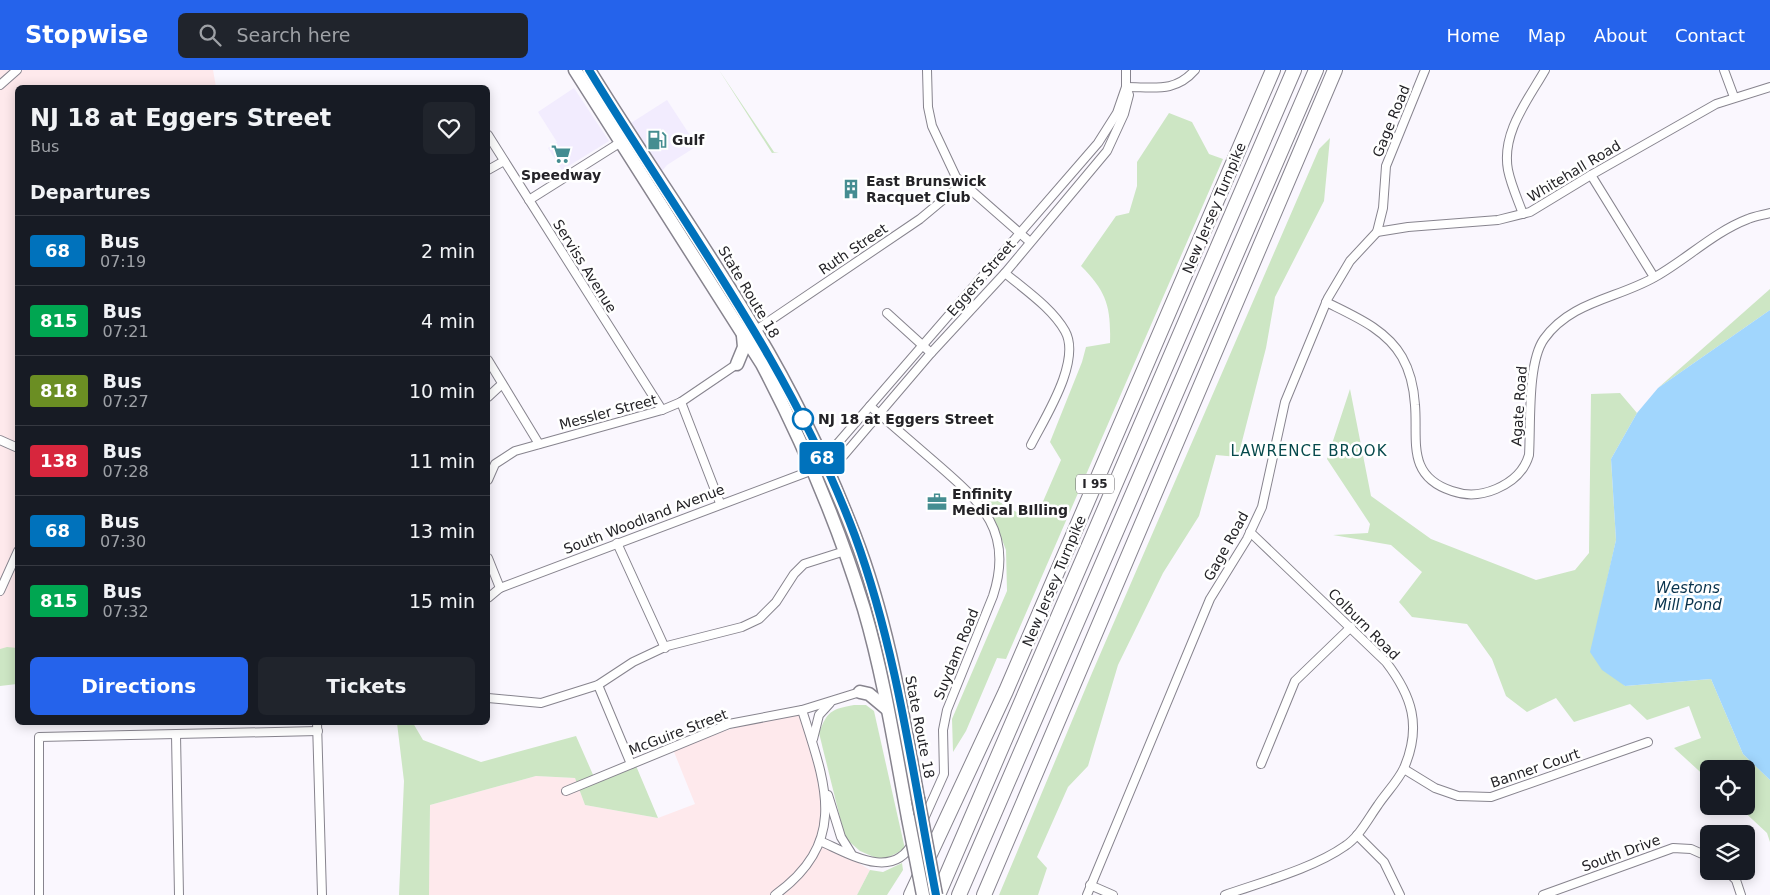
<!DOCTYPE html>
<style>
:root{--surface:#171b24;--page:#20242c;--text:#f1f3f6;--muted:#9ea1a6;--line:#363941;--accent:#2563eb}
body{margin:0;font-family:"DejaVu Sans",sans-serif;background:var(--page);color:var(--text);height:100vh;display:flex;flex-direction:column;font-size:19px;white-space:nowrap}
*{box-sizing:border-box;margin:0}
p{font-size:16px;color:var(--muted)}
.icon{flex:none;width:28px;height:28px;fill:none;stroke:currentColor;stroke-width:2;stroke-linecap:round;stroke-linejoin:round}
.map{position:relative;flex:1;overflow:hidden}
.sheet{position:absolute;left:15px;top:15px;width:475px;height:640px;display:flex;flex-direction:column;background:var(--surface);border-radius:8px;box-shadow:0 2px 12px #0003}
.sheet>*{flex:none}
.badge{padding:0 10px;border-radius:4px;font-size:18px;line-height:32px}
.buttons{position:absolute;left:1700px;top:690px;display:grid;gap:10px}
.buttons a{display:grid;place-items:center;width:55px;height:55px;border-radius:8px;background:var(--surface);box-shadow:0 2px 12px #0003;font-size:25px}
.map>.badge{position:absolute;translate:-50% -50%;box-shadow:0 0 0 2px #fff}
h2{padding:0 15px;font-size:19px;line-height:45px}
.round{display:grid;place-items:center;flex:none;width:52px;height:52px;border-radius:8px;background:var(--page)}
.headline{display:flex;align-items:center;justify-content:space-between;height:85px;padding:0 15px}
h1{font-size:24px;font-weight:700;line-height:38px}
.primary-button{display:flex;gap:10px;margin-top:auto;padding:10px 15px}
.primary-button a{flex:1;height:58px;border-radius:8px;background:var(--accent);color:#fff;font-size:20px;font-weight:700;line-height:58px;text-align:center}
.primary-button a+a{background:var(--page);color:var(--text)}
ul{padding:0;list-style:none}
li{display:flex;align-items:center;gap:15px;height:70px;padding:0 15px;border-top:1px solid var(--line)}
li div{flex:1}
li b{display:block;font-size:19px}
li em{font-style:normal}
li .badge{min-width:55px;font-weight:700;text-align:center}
header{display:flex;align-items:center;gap:30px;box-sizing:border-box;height:70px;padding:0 25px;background:var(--accent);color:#fff}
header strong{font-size:24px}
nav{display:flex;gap:28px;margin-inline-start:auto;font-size:18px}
.search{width:350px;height:45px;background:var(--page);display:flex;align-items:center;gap:12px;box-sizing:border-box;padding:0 18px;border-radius:8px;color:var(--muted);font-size:19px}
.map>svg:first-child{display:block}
</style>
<header>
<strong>Stopwise</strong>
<div class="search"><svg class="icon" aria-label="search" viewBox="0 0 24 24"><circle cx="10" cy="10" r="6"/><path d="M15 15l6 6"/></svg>Search here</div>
<nav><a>Home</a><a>Map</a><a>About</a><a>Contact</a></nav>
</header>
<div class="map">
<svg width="1770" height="825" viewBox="0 0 1770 825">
<rect width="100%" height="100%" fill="#faf7fe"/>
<!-- built -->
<g fill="#f2ecfe">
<path d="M574,18l35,53 -47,29 -14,-22 9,-6 -19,-30z"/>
<path d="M667,30l30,46 -30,19 -5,6 -31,-48z"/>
</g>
<!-- industrial -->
<g fill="#fee9ec">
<path d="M0,0h213l3,17 -198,1v560l-18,1z"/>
<path d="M797,639l25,69 -2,61 50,31 -13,25h-428l1,-90 106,-29 39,2 10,27 73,13 37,-14 -23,-57z"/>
</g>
<!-- green -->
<g fill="#cde6c4">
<path d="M719,0l55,82h5l-7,1z"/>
<path d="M1169,43l23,9 17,32 14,5 -217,500 -9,-1 -31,73 -13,21 -1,-33 55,-128 -1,-41 -22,-57 41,24 13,-4 23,-53 -11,-18 32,-80 4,-15 24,-4c1,-36 -3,-51 -29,-77l35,-50 13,-3 8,-27v-24z"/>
<path d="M1330,68l-6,63 -49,96 -9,51 -28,109 -22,-2 -17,61 -36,57 -45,92 -30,101 -20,21 -31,70 10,11 -9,27h-39l93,-222 227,-524z"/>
<path d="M1770,219v21l-112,78z"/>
<path d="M1350,319l21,107 60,43 105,41 39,-10 14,-17 2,-159 29,-1 17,20 -26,46 5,81 -25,112 34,34 86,-7 32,75 27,26v62l-3,-9 -29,-27h8v-37h-37v11l-35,-32 27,-10 -12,-32 -42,14 -17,-16 -56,18 -18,-24 -29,14 -21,-16 -14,-37 -25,-35 -55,-7 -13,-15 23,-30 -31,-27 -58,-10 35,-2 2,-9 -43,-65z"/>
<path d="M7,577l10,1v36l-17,2v-37z"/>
<path d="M854,635h12l8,6 31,138 -18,9h-11l-16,-7 -15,-13 -26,-105c8,-22 13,-24 35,-28z"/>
<path d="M397,653h16l10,17 58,22 95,-26 18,41 40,-16 24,57 -73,-13 -10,-27 -39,-2 -106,29 -1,90h-30l5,-114z"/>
<path d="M902,793l1,7 -16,25h-30l13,-25 13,2z"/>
</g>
<!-- water -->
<path fill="#a1d6fd" d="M1770,240v470l-27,-26 -32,-75 -86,7 -23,-16 -12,-18 26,-112 -5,-81 26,-46 21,-25z"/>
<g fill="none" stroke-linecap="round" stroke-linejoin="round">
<defs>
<g id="minor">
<path d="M927,0l1,37 4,19 24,51 74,65"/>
<path d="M1724,0l10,27"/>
<path d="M0,15l17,-15"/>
<path d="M1126,17c28,0 49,6 69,-17"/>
<path d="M488,65l174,275"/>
<path d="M488,100l16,-9"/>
<path d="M1591,105l63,102"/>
<path d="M529,130l92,-58"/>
<path d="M1523,144c-5,-14 -12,-29 -15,-44 -7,-37 20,-70 37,-100"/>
<path d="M1377,162l31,-5 90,-7 32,-8 61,-37 125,-71 54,-17"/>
<path d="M1005,203c20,17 47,35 60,58 17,30 -21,88 -34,114"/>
<path d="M1326,232c28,14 60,27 76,55 8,14 12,32 13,48 3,35 -9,71 37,86 14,5 30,4 44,-2 17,-7 28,-17 33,-34 2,-30 -2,-92 15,-116 27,-38 73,-40 111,-62 32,-18 59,-45 93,-58 7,-3 15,-4 22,-6"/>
<path d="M887,243l44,40"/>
<path d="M756,260l164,-111 42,-35"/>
<path d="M488,290l51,84"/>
<path d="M488,327l14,-13"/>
<path d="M681,332l39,101"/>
<path d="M870,336c22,19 44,38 67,58 45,39 77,68 56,132l-46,114 -4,20 1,44 -21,47"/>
<path d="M0,370l18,8"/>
<path d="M824,393l11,1 9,-9 87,-102 74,-80 102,-122 17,-37 5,-19 -3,-8v-17"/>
<path d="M488,410l7,-16 20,-13 147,-41 19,-8 56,-38"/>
<path d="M617,473l48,105"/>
<path d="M488,488l12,30"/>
<path d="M0,521l18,-40"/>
<path d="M488,528l12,-10 313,-118 11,-7 7,-12 267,-308 19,-30 9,-26"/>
<path d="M598,615l33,79"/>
<path d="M488,628l53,5 57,-18 35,-23 34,-16 75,-19 17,-8 17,-17 18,-28 10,-10 41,-13"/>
<path d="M317,652l5,173"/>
<path d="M176,665l3,160"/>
<path d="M813,669l6,-24 11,-12"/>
<path d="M1261,694l34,-83 56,-54"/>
<path d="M1404,699l31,19 23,8 33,1 157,-55"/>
<path d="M566,721l163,-67 73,-14 58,-18"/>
<path d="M828,725l13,42 10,16"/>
<path d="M1357,765l27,27 16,33"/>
<path d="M820,771c28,12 73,41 93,1"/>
<path d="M1727,801l9,9 5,15"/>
<path d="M1090,815l23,10"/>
<path d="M39,825v-158l279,-6"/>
<path d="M775,825c75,-54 50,-112 27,-185"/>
<path d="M1087,825l123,-296 37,-60 15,-32 23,-105 43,-104 22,-37 27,-29 6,-24 3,-42 39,-96"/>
<path d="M1225,825c37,-13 89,-27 120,-49 14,-9 23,-27 33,-41 8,-12 20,-24 26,-37 18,-42 8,-72 -18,-106l-136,-130"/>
<path d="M1543,825l130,-47 18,1 18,8"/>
</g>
<g id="trunk">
<path d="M575,0l187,294c41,78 76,160 102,245 20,68 31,140 44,209"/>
<path d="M589,0c54,88 114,172 166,260 39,65 72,134 99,204 33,85 48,176 64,264"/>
<path d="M737,294l7,-17 -1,-11"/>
<path d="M860,622l9,2 18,15"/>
</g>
<g id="motorway">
<path d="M911,825l95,-204 267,-621"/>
<path d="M938,825l356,-825"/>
<path d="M959,825l357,-825"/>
<path d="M984,825l351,-825"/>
</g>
</defs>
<!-- minor casing -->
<use href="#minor" stroke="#87848e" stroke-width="10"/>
<!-- trunk casing -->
<use href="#trunk" stroke="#87848e" stroke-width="15"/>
<!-- motorway casing -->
<use href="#motorway" stroke="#87848e" stroke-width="16"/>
<!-- minor -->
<use href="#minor" stroke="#fff" stroke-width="8"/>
<!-- trunk -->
<use href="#trunk" stroke="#fff" stroke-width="12"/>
<!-- motorway -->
<use href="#motorway" stroke="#fff" stroke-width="14"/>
<defs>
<g id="trunk-bridge">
<path d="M918,728l18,97"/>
<path d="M908,748l15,77"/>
</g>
</defs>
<!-- trunk-bridge casing -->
<use href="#trunk-bridge" stroke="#87848e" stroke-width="15" stroke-linecap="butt"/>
<!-- trunk-bridge -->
<use href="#trunk-bridge" stroke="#fff" stroke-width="12"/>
</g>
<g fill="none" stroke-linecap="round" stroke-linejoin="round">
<defs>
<path id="line" d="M589,0c93,153 203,296 266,466 42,115 58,239 81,359"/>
</defs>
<!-- line casing -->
<use href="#line" stroke="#fff" stroke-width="11"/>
<!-- line -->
<use href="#line" stroke="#0072bc" stroke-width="8"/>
</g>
<!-- icons -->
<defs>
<symbol id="fuel-bare" viewBox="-9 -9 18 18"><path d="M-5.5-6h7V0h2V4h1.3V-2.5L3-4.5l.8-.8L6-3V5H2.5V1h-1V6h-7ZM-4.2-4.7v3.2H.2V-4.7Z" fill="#458d91" stroke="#fff" stroke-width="2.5" paint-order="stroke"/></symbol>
<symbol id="supermarket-bare" viewBox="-9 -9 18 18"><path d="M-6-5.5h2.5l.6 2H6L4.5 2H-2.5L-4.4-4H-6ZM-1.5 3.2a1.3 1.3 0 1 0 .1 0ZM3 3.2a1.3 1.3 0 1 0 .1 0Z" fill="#458d91" stroke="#fff" stroke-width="2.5" paint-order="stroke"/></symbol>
<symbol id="building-bare" viewBox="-9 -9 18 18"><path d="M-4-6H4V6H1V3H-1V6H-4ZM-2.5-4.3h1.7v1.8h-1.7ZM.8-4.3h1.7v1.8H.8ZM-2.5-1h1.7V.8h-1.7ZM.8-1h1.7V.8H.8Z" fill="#458d91" stroke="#fff" stroke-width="2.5" paint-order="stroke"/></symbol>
<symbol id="office-bare" viewBox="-9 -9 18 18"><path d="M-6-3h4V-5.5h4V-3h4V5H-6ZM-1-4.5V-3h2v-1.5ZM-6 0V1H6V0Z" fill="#458d91" stroke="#fff" stroke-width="2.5" paint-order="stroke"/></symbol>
</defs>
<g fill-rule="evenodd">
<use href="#fuel-bare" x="643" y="56" width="28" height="28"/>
<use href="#supermarket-bare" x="547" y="70" width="28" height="28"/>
<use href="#building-bare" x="837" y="105" width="28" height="28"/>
<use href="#office-bare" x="923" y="418" width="28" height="28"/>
</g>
<!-- markers -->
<circle fill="#fff" stroke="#0072bc" stroke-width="2.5" cx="803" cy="349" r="10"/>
<g text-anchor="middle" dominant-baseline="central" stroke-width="5" stroke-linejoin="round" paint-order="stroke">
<!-- shield labels -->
<rect fill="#fff" stroke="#666568" stroke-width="1" x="1076" y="404.5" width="38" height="19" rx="4"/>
<g font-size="12" font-weight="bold" fill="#242327">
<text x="1095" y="414">I 95</text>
</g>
<!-- street labels -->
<g font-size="14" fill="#242327" stroke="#fff">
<text transform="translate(1391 51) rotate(-68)">Gage Road</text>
<text transform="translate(1574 101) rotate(-31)">Whitehall Road</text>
<text transform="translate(1214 138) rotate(-67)">New Jersey Turnpike</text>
<text transform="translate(853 179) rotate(-34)">Ruth Street</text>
<text transform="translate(585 196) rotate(58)">Serviss Avenue</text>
<text transform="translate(981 208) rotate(-49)">Eggers Street</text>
<text transform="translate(749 222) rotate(59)">State Route 18</text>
<text transform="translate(1519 336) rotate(-86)">Agate Road</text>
<text transform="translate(608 342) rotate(-15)">Messler Street</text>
<text transform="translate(644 449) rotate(-21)">South Woodland Avenue</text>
<text transform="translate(1226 476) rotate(-61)">Gage Road</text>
<text transform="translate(1054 511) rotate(-67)">New Jersey Turnpike</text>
<text transform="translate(1364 554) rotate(45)">Colburn Road</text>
<text transform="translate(956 584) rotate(-68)">Suydam Road</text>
<text transform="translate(920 657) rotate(79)">State Route 18</text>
<text transform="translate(678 662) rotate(-21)">McGuire Street</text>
<text transform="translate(1535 698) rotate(-19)">Banner Court</text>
<text transform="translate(1621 783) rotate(-20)">South Drive</text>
</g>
<!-- poi labels -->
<g font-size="14" font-weight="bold" fill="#242327" stroke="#fff" text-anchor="start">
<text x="672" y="70">Gulf</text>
<text x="561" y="105" text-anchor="middle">Speedway</text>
<text x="866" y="111">East Brunswick<tspan x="866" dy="16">Racquet Club</tspan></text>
<text x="952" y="424">Enfinity<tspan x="952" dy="16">Medical BIlling</tspan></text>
</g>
<!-- stop labels -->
<g font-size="14" font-weight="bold" fill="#242327" stroke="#fff" text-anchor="start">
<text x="818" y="349">NJ 18 at Eggers Street</text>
</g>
<!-- neighbourhood labels -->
<g font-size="15" letter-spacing="1" fill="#06494c" stroke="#fff">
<text x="1309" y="381">LAWRENCE BROOK</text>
</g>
<!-- water labels -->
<g font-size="15" font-style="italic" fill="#09334d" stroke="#fff">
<text x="1688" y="518">Westons<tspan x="1688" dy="17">Mill Pond</tspan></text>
</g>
</g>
</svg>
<div class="buttons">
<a><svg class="icon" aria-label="locate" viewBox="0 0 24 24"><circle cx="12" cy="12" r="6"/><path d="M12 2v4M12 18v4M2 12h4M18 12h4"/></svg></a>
<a><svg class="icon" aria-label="layers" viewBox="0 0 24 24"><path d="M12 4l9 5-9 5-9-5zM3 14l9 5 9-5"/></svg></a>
</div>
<b class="badge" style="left:822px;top:388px;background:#0072bc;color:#fff">68</b>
<section class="sheet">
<div class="headline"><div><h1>NJ 18 at Eggers Street</h1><p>Bus</p></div><a class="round"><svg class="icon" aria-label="heart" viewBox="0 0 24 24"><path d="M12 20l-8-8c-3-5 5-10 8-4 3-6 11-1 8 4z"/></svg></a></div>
<h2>Departures</h2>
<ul>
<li><span class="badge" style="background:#0072bc;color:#fff">68</span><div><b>Bus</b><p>07:19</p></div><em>2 min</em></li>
<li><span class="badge" style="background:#00a651;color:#fff">815</span><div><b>Bus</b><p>07:21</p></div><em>4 min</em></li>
<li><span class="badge" style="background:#6b8e23;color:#fff">818</span><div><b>Bus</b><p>07:27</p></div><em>10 min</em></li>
<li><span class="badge" style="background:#d7263d;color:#fff">138</span><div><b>Bus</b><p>07:28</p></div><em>11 min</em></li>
<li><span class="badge" style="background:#0072bc;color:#fff">68</span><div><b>Bus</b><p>07:30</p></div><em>13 min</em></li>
<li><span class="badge" style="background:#00a651;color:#fff">815</span><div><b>Bus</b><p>07:32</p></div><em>15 min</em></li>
</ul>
<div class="primary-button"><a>Directions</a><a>Tickets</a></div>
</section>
</div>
